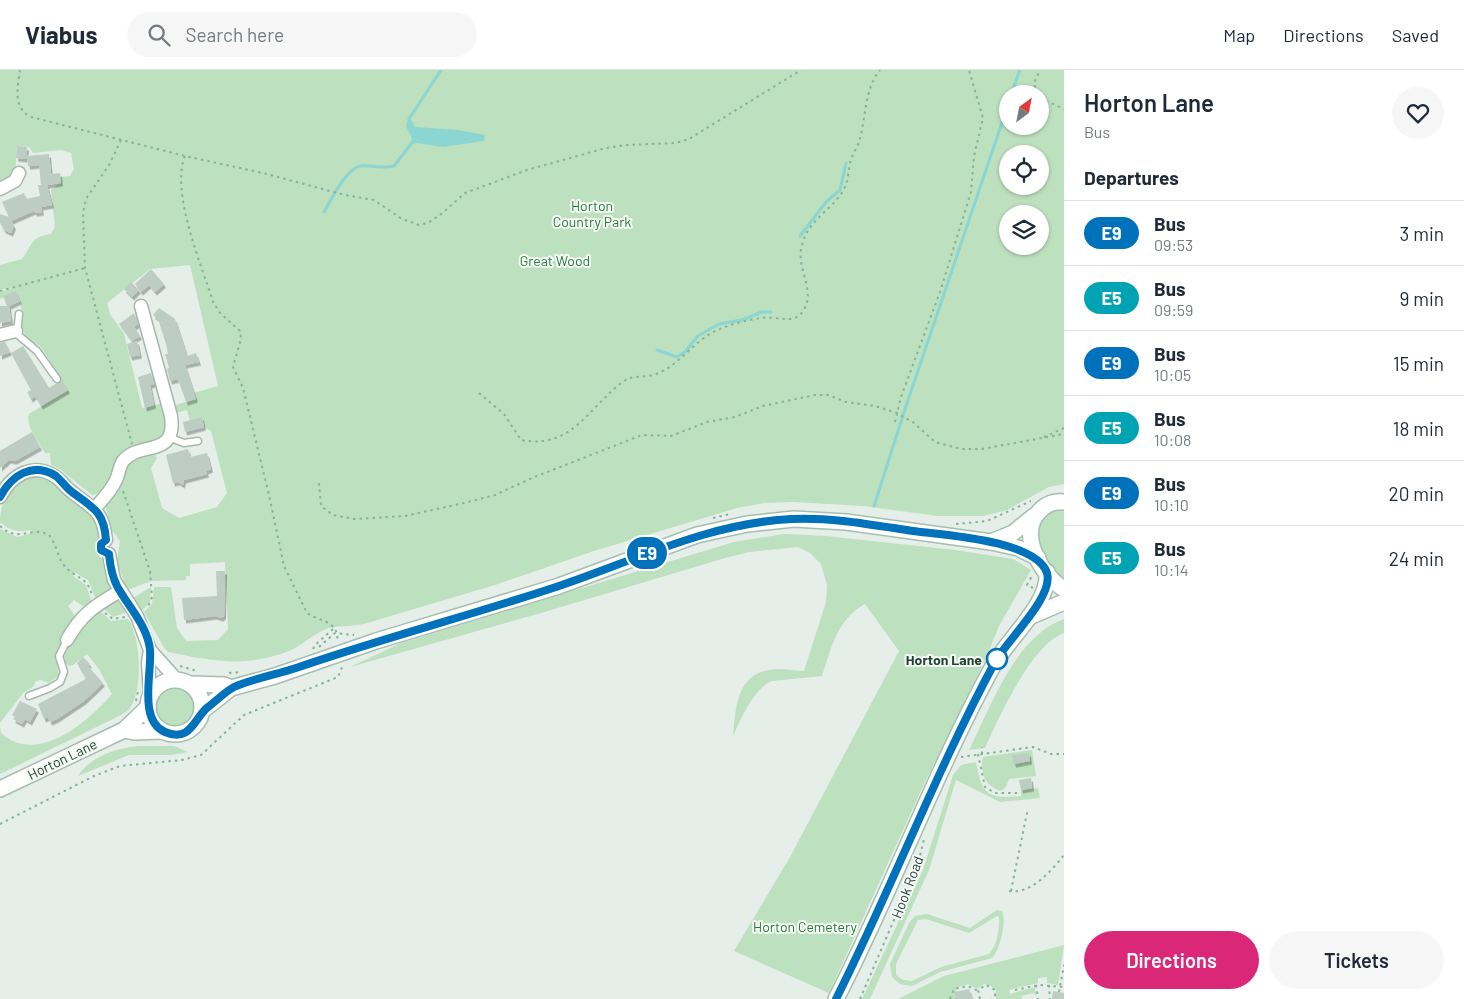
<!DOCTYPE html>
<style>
:root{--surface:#fff;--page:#f6f6f7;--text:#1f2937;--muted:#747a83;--line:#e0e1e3;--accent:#db2777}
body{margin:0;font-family:Barlow,sans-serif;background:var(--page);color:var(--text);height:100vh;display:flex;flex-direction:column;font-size:19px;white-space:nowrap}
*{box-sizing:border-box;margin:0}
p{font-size:16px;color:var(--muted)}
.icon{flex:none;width:28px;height:28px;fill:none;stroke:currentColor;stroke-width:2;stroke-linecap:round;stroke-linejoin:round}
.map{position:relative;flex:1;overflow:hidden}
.side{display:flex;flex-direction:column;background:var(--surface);width:400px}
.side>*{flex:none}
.badge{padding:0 10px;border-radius:16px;font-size:18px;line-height:32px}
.needle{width:32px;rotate:32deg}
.buttons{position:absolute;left:999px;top:15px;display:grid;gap:10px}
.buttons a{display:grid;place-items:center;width:50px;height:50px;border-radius:50%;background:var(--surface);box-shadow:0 1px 4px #0004;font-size:25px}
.map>.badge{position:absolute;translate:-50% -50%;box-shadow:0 0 0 2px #fff}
h2{padding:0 20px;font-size:19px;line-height:45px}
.round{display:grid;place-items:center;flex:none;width:52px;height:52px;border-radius:26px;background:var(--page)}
.headline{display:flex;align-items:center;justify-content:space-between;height:85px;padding:0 20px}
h1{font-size:24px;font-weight:600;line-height:38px}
.primary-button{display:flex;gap:10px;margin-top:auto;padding:10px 20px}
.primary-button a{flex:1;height:58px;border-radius:30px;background:var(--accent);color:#fff;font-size:20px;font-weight:600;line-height:58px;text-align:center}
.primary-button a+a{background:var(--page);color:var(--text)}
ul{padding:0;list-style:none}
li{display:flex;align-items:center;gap:15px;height:65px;padding:0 20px;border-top:1px solid var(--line)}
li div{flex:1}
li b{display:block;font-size:19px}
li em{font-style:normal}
li .badge{min-width:55px;font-weight:700;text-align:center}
header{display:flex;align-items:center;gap:30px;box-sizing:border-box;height:70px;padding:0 25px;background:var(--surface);border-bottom:1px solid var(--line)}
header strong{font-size:24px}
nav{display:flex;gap:28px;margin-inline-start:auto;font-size:18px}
.search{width:350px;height:45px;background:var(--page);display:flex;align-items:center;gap:12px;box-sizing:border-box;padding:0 18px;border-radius:28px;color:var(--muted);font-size:19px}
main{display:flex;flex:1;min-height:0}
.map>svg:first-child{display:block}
</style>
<header>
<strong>Viabus</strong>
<div class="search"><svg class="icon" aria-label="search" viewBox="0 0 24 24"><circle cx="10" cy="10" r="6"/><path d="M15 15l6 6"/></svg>Search here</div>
<nav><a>Map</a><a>Directions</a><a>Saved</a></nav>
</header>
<main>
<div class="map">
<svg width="1064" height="929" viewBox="0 0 1064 929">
<defs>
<filter id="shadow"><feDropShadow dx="2" dy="3.5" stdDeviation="0" flood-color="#0004"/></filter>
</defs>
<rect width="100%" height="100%" fill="#e5eee8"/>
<!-- green -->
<g fill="#bde0bf" fill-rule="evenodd">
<path d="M0,0h1064v414l-15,3 -42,23 -24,6h-45l-75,-10 -69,-4 -30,1 -27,5 -140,42 -102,35 -128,38c-13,4 -26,2 -38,5 -14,4 -26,17 -40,23 -45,17 -76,10 -121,1l-5,-6 -19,-34 8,-8 2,-17h17l6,41 9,13 32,-1 10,-11 -3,-67 -35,2v12h-4v4l-35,1 -24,9 -10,-28 3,-21 -8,-11 -7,-25c13,-26 17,-47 50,-50l2,3 -6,10 11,40 17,10 38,-11 10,-14 -16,-62 -7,-4 -3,-10 -11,4 -3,-11 -12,3 -2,-7 22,-7 -1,-6 24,-7 -28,-121 -40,4 -43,34 3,11 14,20 18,74 21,-5 4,16 -2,17c-9,4 -22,7 -30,13 -14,12 -23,44 -43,46l-31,-25 -10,-5 -1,-12h-5c-6,-11 -20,-27 -16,-39l39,-24 -28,-44 -18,-11 3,-1 -3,-8 -1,-23 -5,-12 -16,8v-7l15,-5 -15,3v-25l22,-6c12,-16 7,-21 29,-25l4,-7 -4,-37 6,-5 3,-8 10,-1 4,-7 -3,-16 -10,-3 -28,3 -4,-6 -12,-1 -2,28 -15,12zM1008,24h32v32h-32zM1008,84h32v32h-32zM1008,144h32v32h-32z"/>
<path d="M31,406c23,2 66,33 69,57 0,6 -5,11 -4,18l7,9 8,28v4l-14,10 -9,-22 -14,-8 -1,4 13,9 6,18 -9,3 -9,-6 -6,6 7,10 -19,41 3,18 -10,8 -9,-3 -5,2 -1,4 -11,7 -23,30v-194l17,8 13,-3 2,-4c-14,2 -21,2 -32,-8 0,-19 10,-41 31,-46z"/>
<path d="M1064,438v73c-26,-20 -43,-64 0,-73z"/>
<path d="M784,464l42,2 129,14 58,9 18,11 -32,56 -13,32 -62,126 -95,209 -95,-42 56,-94 109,-206 -34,-47c-28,15 -34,45 -43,72l-50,5c-17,6 -33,40 -39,56 3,-31 3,-66 44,-68 9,0 18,2 27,2l22,-69 1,-17 -6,-21 -11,-11 -12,-6 -49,5 -24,6 -184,55 -191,54 51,-24 333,-101z"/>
<path d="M149,518h2l-1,14 -7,8 -4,-2 -6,-10z"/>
<path d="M118,529l9,13 -14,5 -12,-11z"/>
<path d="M97,538l14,13 17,-2c13,18 15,71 2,89 -3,4 -9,7 -13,9l-117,57v-48l1,7c36,33 87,-11 111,-39l-13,-25 -12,-15 -14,11 -4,1 -5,-4c-1,-21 21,-39 33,-54z"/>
<path d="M1064,549v14c-32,11 -65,84 -79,115l-16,2c22,-43 46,-114 95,-131z"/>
<circle cx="175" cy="637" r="23"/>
<path d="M139,676h35l14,6 -17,3h-42l-51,21c13,-20 39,-28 61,-30z"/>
<path d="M1032,680l4,26 -27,3 -3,8 -5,4c-16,-5 -21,-17 -18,-34z"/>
<path d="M976,692c6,34 12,37 45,34v-6l17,-2 2,10 -40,4 -44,-22 -27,90 -59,129h-8l61,-129 30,-95 8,-10z"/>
<path d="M997,840l5,1c5,10 -2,39 -10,47l-52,14 -28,14 -12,-2 -8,-7 -2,-13 19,-41 6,-7 12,-2 43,14zM997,846l2,1c1,10 -2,30 -10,37l-48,13 -29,14 -9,-1 -7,-5v-11l22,-44 8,-1 43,14z"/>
<path d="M1064,875l-6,40 -11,-2v-6l-9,1v5l-29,7 1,4 25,-7 1,9 -3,-3 -12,3 1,3h-26v-9l-5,-4 -7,-2 -7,5 -9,-5 -12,4v11h-58l46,-23z"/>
</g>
<!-- water -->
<path fill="#8bd5d2" d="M409,46l6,11 43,3 27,5 -1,6 -41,6 -26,-4 -8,2 3,-7 -6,-12z"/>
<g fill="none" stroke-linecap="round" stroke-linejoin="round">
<!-- stream -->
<g stroke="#8bd5d2" stroke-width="3">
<path d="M1011,24l9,-24"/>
<path d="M409,49l32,-49"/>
<path d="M324,142c7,-12 23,-45 37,-46 11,-1 22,3 33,0l17,-22"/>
<path d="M800,166l26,-34 14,-12 6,-27"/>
<path d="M657,280l20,7 8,-5 13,-16 21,-12 23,-4 20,-8h9"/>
<path d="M874,436l33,-103 101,-298"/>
</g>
</g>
<!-- building -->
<g fill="#bdcdc3" filter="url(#shadow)">
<path d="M17,76l10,1 -1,12 -10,-1z"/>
<path d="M49,84l2,20 9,-1 1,10 -14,2 5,20 -11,2 1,5 -7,1 -1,-2 -23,10 3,5 -3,7 -7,-3 -4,-7v-9l9,3 -7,-15 22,-9 2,6 14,-3 -2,-11h3l-2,-20 -11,1 -1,-10z"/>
<path d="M151,199l13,15 -9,8 -6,-7 -8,7 -6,-8z"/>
<path d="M131,212l8,8 -7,7 -8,-8z"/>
<path d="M16,221l4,10 -11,5 2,15 -11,2v-17h7l-4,-10z"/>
<path d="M159,238l16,11 12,37 9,-3 3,9 -14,3 11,34 -10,3 -8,-23 -8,2 -3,-12 2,-1 -4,-14h3l-2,-10 -8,-25 -5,-4z"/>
<path d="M134,243l4,11 -4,3 6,9 -8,5 -13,-17z"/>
<path d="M137,271l3,14 -10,2 -3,-13z"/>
<path d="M5,272l5,10 -10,4v-13z"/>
<path d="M23,276l26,42 13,-8 6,10 -27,16 -6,-10 -4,3 -4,-7 4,-2 -20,-37z"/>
<path d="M151,303l3,11 -4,1 4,20 -9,3 -7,-31z"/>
<path d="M202,347l2,10 -19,5 -2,-10z"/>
<path d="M32,362l8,15 -25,14 -6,-1 -9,8v-17z"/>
<path d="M188,379l2,8 17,-4 4,16 -5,2 1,3 -23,6 -1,5 -5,-3 -5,1 -7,-28z"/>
<path d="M216,501h9l-1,45 -3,2 -6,-2 -31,4 -2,-22 35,-2z"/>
<path d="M83,587l7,7 -6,6 4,-4 15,17 -19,18 -27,18 -7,3 -2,-5 -4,2 -6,-15 48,-25 -9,-16z"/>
<path d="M20,631l17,8 -7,13 -5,-3 -3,5 -9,-5 2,-2 -3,-2z"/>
<path d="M1029,683l1,8 -16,3 -2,-9z"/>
<path d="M1031,708l1,10 -11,2 -2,-10z"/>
<path d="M969,919l3,10h-16l-2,-7z"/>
<path d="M1053,921l11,2v6h-12z"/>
</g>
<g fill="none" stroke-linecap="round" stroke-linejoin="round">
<defs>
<g id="lane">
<path d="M19,244l-2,20 20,17 20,28"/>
<path d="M168,367l16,6 14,-2"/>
<path d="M29,626l21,-8 10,-6 4,-10 -5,-16 8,-16"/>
</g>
<g id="street">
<path d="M0,119l15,-8 4,-8"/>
<path d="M0,265l16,-4"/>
<path d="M0,427c11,-21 32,-36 56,-20 6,4 10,11 16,15 21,17 31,18 34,48"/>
<path d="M95,438c8,-9 16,-17 21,-28 3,-6 3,-13 7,-19 17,-21 54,-2 48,-45l-30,-110"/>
<path d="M109,484l5,26 23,36 13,34 27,30"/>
<path d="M67,570c14,-26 28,-34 53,-49"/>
<path d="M150,580l-2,13 2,33"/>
</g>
<g id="secondary">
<path d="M1064,432c-11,-1 -20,3 -27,12 -18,23 5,62 27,75"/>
<path d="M991,472l22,-9 21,-17"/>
<path d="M1029,547l35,-15"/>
<circle cx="175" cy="637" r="27"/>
<path d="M190,614l34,1 7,3"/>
<path d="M202,641l29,-23 44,-12 101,-35 183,-55 138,-51 50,-11 47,-5 52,3 145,20 27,6 20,10"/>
<path d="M124,660l10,2 28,-1"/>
<path d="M0,719l124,-59 24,-23"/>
<path d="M836,929c56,-109 98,-225 157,-333 15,-28 57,-62 54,-94"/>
</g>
</defs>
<!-- lane casing -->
<use href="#lane" stroke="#a7b7ae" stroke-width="9"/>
<!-- street casing -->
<use href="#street" stroke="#a7b7ae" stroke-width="15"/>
<!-- secondary casing -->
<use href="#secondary" stroke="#a5beb1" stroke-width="18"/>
<!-- path -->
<g stroke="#84b39b" stroke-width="2" stroke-dasharray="2.5 4" stroke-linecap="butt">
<path d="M20,0c-2,16 -8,38 11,47l154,39 78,17 82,22 29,5 28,19 17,6 9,-2 12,-8 25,-22 62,-23 79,-22 20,-3 50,-2 13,-4 112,-69"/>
<path d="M1008,23l4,1"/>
<path d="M1037,24l-3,-11 6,-13"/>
<path d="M1040,28l24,11"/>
<path d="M121,70l-12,25 -23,34 -3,14 2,55 47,176"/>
<path d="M185,86c-15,36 17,110 28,146l7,11 20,18 1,8 -8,28 10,21 26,107 15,71 23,47c11,8 33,8 30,28"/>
<path d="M0,221l85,-23"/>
<path d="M479,323l25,21 17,26c52,10 69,-35 103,-59 9,-6 19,-3 29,-6 27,-8 41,-36 65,-45 12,-6 30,-10 43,-12 15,-3 32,8 42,-7 14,-21 -8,-43 -1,-66 7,-27 30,-34 42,-56 5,-9 4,-20 7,-30 2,-6 6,-11 8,-17 7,-22 5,-53 21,-72"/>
<path d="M895,352l6,-25 39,-105 31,-100 3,-36 9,-38 -14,-48"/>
<path d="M1044,367l20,-9"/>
<path d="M319,413l2,23 12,9 21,4 51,-3 59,-13 31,-8 37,-17 110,-43 29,1 36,-14 28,-5 28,-11 52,-11h13l18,7 29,4 22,7 17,10 21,19 26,7h21l82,-15"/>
<path d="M123,421l27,80 2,26 -5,12"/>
<path d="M713,448l17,-4"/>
<path d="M956,454l31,-3 44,-20"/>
<path d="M0,456c19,18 31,-1 49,9 7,8 8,20 14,29 11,15 23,10 29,31"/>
<path d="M1033,518l-6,-3 6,-11"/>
<path d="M105,543l8,6 12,-2"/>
<path d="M319,577l16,-14 19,2"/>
<path d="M313,579l2,-4 18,-16"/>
<path d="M180,596l17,5"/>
<path d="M229,603l12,-1"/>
<path d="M136,631l2,-10"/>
<path d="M978,684l7,33 10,6h25"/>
<path d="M982,684v-7"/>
<path d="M961,687l72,-10 18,7h13"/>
<path d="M0,754l94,-48 26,-10 62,-6 19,-5 43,-40 94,-38 5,-12"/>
<path d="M1009,821c23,3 41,-19 55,-36"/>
<path d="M1011,821l16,-78 4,-2"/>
<path d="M1036,915l2,14"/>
<path d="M1049,915l1,14"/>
<path d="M1015,920l24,-5 25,2"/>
<path d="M1059,922l5,-27"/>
<path d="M860,929l58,-135 6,-25"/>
<path d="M950,929l4,-10 14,-3 10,5"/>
<path d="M980,929l-2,-9 8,-5 9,5v6l-3,3"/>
</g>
<!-- lane -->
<use href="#lane" stroke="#fff" stroke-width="6"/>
<!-- street -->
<use href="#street" stroke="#fff" stroke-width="12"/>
<!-- secondary -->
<use href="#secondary" stroke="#fff" stroke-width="15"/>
</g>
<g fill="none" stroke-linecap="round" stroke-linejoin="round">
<defs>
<path id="line" d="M0,427c11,-21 32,-36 56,-21 6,5 10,12 16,16 21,16 32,19 34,48l-5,4v6l8,4c1,11 3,22 8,32 10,19 31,40 33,64 2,24 -12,70 15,82 26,11 29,-14 43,-25 8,-6 18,-16 26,-20 14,-7 44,-13 62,-19 87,-30 176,-53 263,-82 77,-26 150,-63 233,-67 40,-2 81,6 121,12 30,4 123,9 134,42 7,24 -40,67 -52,89 -59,109 -103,226 -159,337"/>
</defs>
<!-- line casing -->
<use href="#line" stroke="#fff" stroke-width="11"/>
<!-- line -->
<use href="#line" stroke="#0072bc" stroke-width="8"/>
</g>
<!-- markers -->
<circle fill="#fff" stroke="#0072bc" stroke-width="2.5" cx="997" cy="589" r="10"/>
<g text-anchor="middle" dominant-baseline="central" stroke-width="4" stroke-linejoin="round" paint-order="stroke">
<!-- park labels -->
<g font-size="14" fill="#2a7b3a" stroke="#f6faf7">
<text x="592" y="135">Horton<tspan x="592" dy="16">Country Park</tspan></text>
<text x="555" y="190">Great Wood</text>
<text x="805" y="856">Horton Cemetery</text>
</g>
<!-- stop labels -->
<g font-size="14" font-weight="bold" fill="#234233" stroke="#f6faf7" text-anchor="end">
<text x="982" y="589">Horton Lane</text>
</g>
<!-- street labels -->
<g font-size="14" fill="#234233" stroke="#f6faf7">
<text transform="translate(62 689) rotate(-26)">Horton Lane</text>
<text transform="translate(907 817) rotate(-69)">Hook Road</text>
</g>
</g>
</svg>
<div class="buttons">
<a><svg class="needle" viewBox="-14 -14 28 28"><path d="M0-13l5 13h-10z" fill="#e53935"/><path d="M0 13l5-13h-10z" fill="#747a83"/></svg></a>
<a><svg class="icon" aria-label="locate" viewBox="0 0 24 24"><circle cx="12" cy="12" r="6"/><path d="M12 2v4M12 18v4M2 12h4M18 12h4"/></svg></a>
<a><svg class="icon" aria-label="layers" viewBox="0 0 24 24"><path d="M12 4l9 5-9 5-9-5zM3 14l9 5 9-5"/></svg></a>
</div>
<b class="badge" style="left:647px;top:483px;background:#0072bc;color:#fff">E9</b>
</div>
<section class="side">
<div class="headline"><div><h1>Horton Lane</h1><p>Bus</p></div><a class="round"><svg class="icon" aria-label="heart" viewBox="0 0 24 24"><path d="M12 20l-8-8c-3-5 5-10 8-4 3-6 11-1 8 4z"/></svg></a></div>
<h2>Departures</h2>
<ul>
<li><span class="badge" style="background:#0072bc;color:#fff">E9</span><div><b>Bus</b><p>09:53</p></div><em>3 min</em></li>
<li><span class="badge" style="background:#00a3b4;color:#fff">E5</span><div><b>Bus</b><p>09:59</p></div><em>9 min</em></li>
<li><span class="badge" style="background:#0072bc;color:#fff">E9</span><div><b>Bus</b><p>10:05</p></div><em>15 min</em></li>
<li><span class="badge" style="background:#00a3b4;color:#fff">E5</span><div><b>Bus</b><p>10:08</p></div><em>18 min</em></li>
<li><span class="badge" style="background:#0072bc;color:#fff">E9</span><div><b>Bus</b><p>10:10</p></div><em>20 min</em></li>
<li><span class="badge" style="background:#00a3b4;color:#fff">E5</span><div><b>Bus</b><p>10:14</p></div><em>24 min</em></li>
</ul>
<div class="primary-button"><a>Directions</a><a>Tickets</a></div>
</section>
</main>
